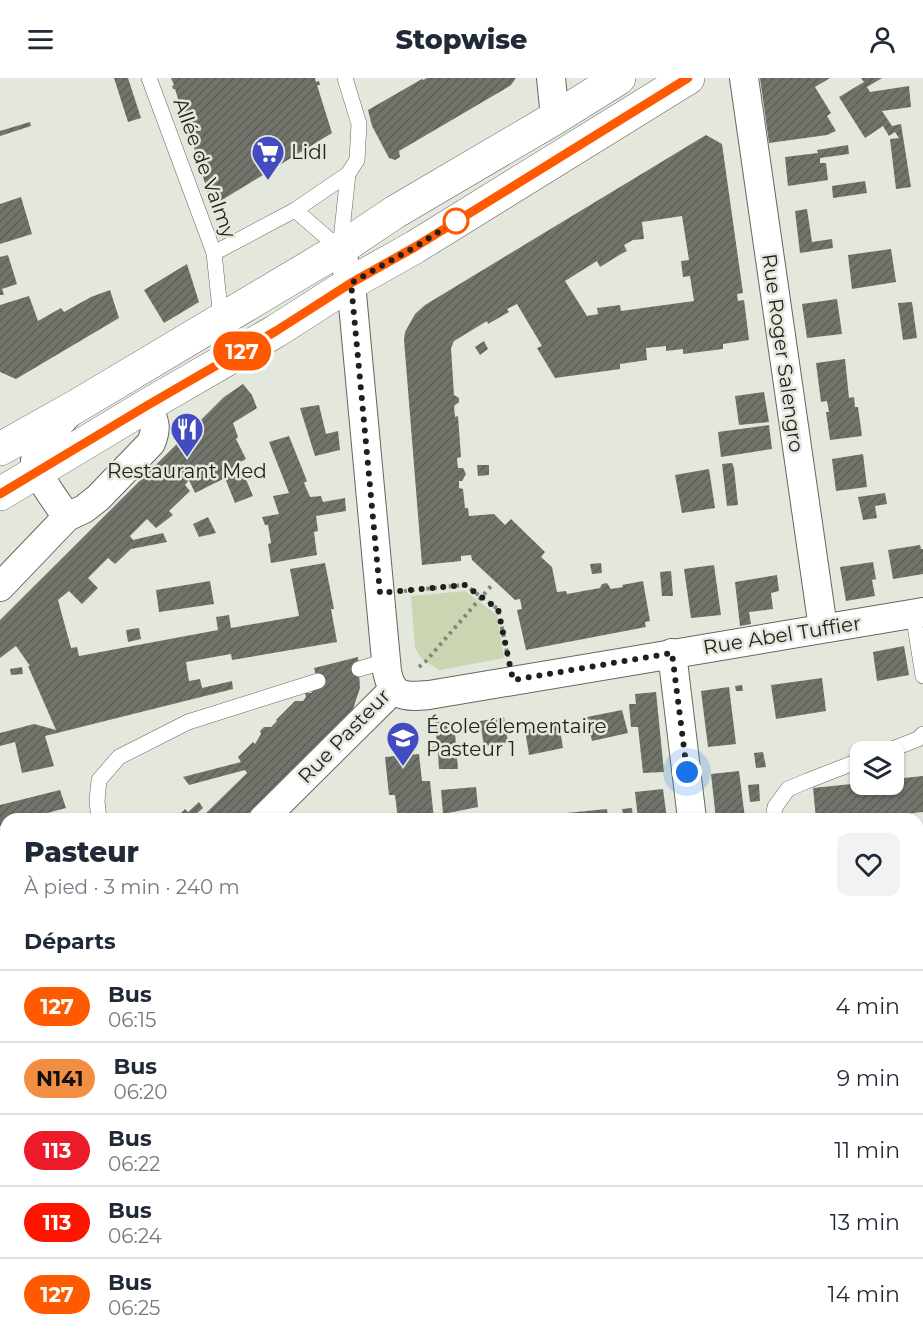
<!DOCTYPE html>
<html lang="fr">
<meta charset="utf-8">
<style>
:root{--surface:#fff;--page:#f2f2f3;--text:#1f2937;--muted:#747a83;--line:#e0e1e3}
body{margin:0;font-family:Montserrat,sans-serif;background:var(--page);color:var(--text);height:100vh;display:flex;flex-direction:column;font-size:22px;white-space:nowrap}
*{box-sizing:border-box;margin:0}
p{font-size:20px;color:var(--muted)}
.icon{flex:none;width:33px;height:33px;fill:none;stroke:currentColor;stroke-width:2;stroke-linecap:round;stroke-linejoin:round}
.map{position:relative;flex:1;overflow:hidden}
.sheet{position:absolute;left:0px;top:735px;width:924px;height:528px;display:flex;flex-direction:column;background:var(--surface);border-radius:18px 18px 0 0;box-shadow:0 2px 4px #0004}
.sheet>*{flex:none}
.badge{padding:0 12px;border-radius:20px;font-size:21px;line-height:39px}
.controls{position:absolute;left:850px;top:663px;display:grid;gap:12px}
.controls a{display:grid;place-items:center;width:54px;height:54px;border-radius:12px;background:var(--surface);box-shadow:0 2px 4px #0004;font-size:30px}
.you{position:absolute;width:30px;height:30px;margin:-15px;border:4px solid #fff;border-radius:50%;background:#1a73e8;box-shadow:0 0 0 9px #1a73e833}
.map>.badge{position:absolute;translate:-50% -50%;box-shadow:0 0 0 3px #fff}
h2{padding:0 24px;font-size:22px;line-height:54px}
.round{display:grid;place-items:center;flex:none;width:63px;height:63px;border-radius:12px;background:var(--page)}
.summary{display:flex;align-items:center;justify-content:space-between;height:102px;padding:0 24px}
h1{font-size:28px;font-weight:800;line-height:45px}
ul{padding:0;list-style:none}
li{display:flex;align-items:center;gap:18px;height:72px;padding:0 24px;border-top:2px solid var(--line)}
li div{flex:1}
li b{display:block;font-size:22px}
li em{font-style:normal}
li .badge{min-width:66px;font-weight:700;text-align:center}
header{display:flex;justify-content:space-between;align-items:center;height:78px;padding:0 24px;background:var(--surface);font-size:27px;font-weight:800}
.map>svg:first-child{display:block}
</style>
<header><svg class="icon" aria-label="menu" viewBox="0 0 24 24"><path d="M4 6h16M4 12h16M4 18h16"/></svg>Stopwise<svg class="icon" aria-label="person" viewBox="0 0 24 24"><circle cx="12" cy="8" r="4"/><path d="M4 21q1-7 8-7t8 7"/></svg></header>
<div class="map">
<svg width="923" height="1263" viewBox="0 0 923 1263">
<defs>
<pattern id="building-hatch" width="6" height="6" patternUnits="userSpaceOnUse" patternTransform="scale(1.5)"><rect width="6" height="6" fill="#71746b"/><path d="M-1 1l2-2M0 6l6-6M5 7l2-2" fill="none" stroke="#5c5f57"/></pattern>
</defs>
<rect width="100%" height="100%" fill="#e3e7dc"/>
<!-- park -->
<path fill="#c9d6b1" d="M465,513l32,24 7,43 -64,12c-12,-7 -20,-10 -25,-23l-4,-51z"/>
<!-- building -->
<g fill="url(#building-hatch)" fill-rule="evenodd">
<path d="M114,0h14l13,40 -13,4z"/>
<path d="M171,0h144l1,4 3,-1 1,4h-3l15,48 -120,73 -24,-78 -2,2 -1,-4 1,-1 -11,-36h-2l-1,-3 2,-1z"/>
<path d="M427,0h89l-5,7 -8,5 -104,61 1,6 -5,3 -6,-2 -17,-32 -4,-16 54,-31 1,1z"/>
<path d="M760,0h70l-15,9 16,26 -4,3 9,15 -9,4 -58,8z"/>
<path d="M861,0h21l-15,9 3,5 39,-6 2,21 -29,4 10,15 9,-2 10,63 -15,2 -6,-50 9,-1 -4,-6 -6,4 -6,-10 -18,12 -26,-41 25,-15z"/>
<path d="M30,44l1,4 -31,10v-5z"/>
<path d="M706,57l16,9 21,149 -6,1 1,7 6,-1 5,40 -26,4v5l-40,5v-5l-17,2v-5l-20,2 1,12 -27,4v5l-65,9 -18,-30 5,-2 -25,-42 -10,5 2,3 -21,12 -1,-3 -33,20 -3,7 3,47 5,3v4l-5,4 1,11 3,-1 3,41 -4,1 1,10h5l3,6 -4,7h-3v7l4,1 2,19h3l1,8 25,-2 11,11 6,-6 34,33 -4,5 11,10 5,25 9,-1 1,3 33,-6 2,-4 5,-1 4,6 12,-2 -1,-2 21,-4 7,40 -5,1 1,5 -120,23 -9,-40 5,-1 -2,-10 -5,1 -43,-40 -1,-5 -10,1v5l-39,4 -18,-225 1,-8 10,-18 10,-9zM682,138l7,44 -8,1 2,16 7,-1 4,25 -73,10 -1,-6 -23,3 1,6 -11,2 -22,-35 32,-20 3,6 21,-13 6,-3 -3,-6 9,-5 11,-1 -2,-17z"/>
<path d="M848,67l1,9 -29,4v5h6l2,17 -40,6 -3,-29 33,-4 -1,-3z"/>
<path d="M865,103l2,12 -34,5 -1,-12z"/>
<path d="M21,119l11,37 -32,10v-40z"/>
<path d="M807,131l5,33 20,-3 1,9 -33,5 -5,-42z"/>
<path d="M891,171l5,33 -44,7 -4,-34z"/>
<path d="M8,177l9,29 -15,5 2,6h-4v-38z"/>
<path d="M187,186l12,38 -35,21 -20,-33z"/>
<path d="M110,212l9,28 -103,61 -16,-7v-67l29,-9 9,25 23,-13 3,4 27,-15z"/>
<path d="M837,221l5,35 -35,4 -5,-34z"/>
<path d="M912,224l5,36 -14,2 -5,-37z"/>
<path d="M484,263l4,8 -8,6 -5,-8z"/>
<path d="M845,281l4,39 5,-1 1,10h3l4,29 -32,4 -4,-28h3l-2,-11 -6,1 -5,-39z"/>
<path d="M243,306l9,11 5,13 -24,15 5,14 -2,2 10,20 -7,4 14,33 -18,7 -10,-25 -30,15 -6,-13 -4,5 5,6 -21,20 4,4 -17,13 -9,-9 -17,17 3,4 30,-7 4,9 -36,7 -16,15 -7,-6 -20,20 10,10 -16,16 -13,-13 -11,9 13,48 6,-1 2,9 139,-26 -2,-13 13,-2 2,13 68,-12 -9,-47 35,-6 9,46h-3l6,33 -105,18 -1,-6 -45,8 3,19 11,-2 2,9 30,-7 1,8 -188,47 9,30 -32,7 -7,-31 -15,4v-13l34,-9 22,6 -28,-64h2l-14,-20 -16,12v-38l224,-223z"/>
<path d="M764,314l5,30 -30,3 -4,-29z"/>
<path d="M319,327l7,29 12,-3 2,19 -25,6 -15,-48z"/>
<path d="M769,347l3,24 -51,8 -3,-25z"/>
<path d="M289,358l18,45 -3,2 6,14 11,-1 2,6 22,-4 1,13 -30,5 2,15 -4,1 3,23 -46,8 -3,-19 3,-1 -3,-18h-3l-3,-8 17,-3 -6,-18 16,-3 -20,-51z"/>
<path d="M863,376l4,33 -31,4 -4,-32z"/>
<path d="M732,385l2,5 4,37 -11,1 -5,-42z"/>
<path d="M477,387h12v10l-11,1z"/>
<path d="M709,391l6,39 -33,5 -7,-38z"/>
<path d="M885,415l2,11 -12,2 2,12 -14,2 -5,-23z"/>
<path d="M208,439l8,16 -17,4 -6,-13z"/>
<path d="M920,467l1,4h2v25l-30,5 -5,-29z"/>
<path d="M873,484l3,17 -4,1 3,16 -29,5 -6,-34z"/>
<path d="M601,485l1,10 -10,1 -2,-10z"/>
<path d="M714,487l7,50 -30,3 -7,-49z"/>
<path d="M671,493l2,25h-11l-2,-24z"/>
<path d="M777,497l2,16 -8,2 2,16 -24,3 2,12 -11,2 -5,-44z"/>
<path d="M210,503l4,23 -55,8 -3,-22z"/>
<path d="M139,550l2,11 -13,3 -2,-12z"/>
<path d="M904,568l5,29 -32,6 -4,-29z"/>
<path d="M358,579l2,31 -7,21 -12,17 -98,93h-39l-2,-2 45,-44 -2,-3 -56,15 -6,-8 58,-15 -3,-5 15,-15 2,2 6,-10 -1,-3 4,-4h7l6,-6 -1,-1 19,-19h8l3,-4 -1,-4h6l8,-7 -5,-18z"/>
<path d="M22,589l1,7 -12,1 -1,-6z"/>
<path d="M822,600l4,33 -50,8 -5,-34z"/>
<path d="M742,607l1,6h-7l-1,-5z"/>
<path d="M729,609l7,57 -28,3 -7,-56z"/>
<path d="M656,614l8,80 -21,1 -5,-46h-7l-2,-23h7l-1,-10z"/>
<path d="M622,632l6,23 -36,8 -5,-24z"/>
<path d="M504,639l4,25 -24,4 -4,-25z"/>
<path d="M454,643l4,48h-19l-1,-16h-5l-1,-6 5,-1 -2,-24z"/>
<path d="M559,646l4,24 -34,7 -4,-25z"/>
<path d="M763,674l3,15 -10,1 -2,-15z"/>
<path d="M419,676l3,27h8l4,38h-36l-3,-24h-6l-4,-38z"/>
<path d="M739,693l6,47 -29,1 -5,-45z"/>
<path d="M923,698v36l-62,7h-45l-3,-31 48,-5v1h33v-5z"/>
<path d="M759,706l1,17 -10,1 -2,-17z"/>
<path d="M476,709l2,20 -35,7 -2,-24z"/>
<path d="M663,711l4,30h-29l-3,-27z"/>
<path d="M60,712l6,18 -41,11h-19v5l-6,2v-21z"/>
<path d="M199,724l4,6 -10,9 3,2h-26l4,-3 3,1 8,-8 3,3z"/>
<path d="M632,730l1,11h-9l-2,-10z"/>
<path d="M607,731l1,10h-81l-1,-2z"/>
<path d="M0,917l6,12v46l-6,6z"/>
<path d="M923,987v38l-5,1v-38z"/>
<path d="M6,1012v12l-6,-4z"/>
<path d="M0,1035l6,3v66h-6z"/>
<path d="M923,1240v23h-69l18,-6h46v-16z"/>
<path d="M0,1257h19l1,6h-20z"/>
<rect x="94" y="1257" width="162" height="6"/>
<rect x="302" y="1257" width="29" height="6"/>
<rect x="417" y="1257" width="26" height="6"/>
<path d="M843,1257l1,6h-25v-1z"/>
<rect x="458" y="1260" width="28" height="3"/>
</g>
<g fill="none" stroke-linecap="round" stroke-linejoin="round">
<defs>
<g id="lane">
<path d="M149,0l65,175 81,-43 53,-36 9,-14 2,-36 -14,-46"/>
<path d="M295,132l45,39"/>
<path d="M340,171l8,-75"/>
<path d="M214,175l7,66"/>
<path d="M913,535l10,63"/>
<path d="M359,591l27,-8"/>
<path d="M885,674l33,-13 5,-5"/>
<path d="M99,741l-2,-18 2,-21 20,-23 69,-35 130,-41"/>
<path d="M773,741l2,-12 13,-18 19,-8 54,-21"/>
<path d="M498,1263v-6"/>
</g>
<g id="street">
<path d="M551,0l4,40"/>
<path d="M744,0l79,550"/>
<path d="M340,171l11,34 36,388c5,27 18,26 42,24l494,-83"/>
<path d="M67,439c-8,-12 -33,-44 -32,-57 0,-13 25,-36 33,-46"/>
<path d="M0,509l67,-70 17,-8 14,-11 53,-55c7,-17 3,-21 -3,-38"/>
<path d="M672,575l20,166"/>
<path d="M263,741l131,-130"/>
<path d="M0,999l6,-7"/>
<path d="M0,1120h6"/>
<path d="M918,1139l5,-2"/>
</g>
<g id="primary">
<path d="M0,371l75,-42 265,-158 55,-37 160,-94 64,-40"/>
<path d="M0,416l148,-89 128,-74 75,-48 64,-36 273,-169"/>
</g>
</defs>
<!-- lane casing -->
<use href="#lane" stroke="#64675e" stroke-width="16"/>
<!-- street casing -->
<use href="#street" stroke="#64675e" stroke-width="30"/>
<!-- primary casing -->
<use href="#primary" stroke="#64675e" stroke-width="34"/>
<!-- path -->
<g stroke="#82857d" stroke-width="4" stroke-dasharray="3 4.5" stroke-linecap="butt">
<path d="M404,513l61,-6 33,24 10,48"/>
<path d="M419,589l7,-6 66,-76"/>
</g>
<!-- lane -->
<use href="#lane" stroke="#fff" stroke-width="15"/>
<!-- street -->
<use href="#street" stroke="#fff" stroke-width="28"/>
<!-- primary -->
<use href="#primary" stroke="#fff" stroke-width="33"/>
</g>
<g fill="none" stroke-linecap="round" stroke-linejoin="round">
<defs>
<path id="line" d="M0,416l148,-89 128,-74 75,-48 64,-36 273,-169"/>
</defs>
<!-- line casing -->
<use href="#line" stroke="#fff" stroke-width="14"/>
<!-- line -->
<use href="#line" stroke="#ff5a00" stroke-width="9"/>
<!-- walk -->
<path stroke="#1e201c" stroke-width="6" stroke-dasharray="0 10.8" d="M456,143l-41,26 -64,36 29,310 85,-8 33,24 15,71 159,-27 15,119"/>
</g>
<!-- icons -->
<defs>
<symbol id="supermarket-pin" viewBox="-11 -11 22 30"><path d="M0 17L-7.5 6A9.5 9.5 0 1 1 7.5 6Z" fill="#424cc0" stroke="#e3e7dc"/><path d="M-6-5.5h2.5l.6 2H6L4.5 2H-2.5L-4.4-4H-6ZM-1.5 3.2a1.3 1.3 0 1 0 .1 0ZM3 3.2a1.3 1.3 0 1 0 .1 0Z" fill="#fff"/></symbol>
<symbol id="restaurant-pin" viewBox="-11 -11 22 30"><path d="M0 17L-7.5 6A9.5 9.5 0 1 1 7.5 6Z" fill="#424cc0" stroke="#e3e7dc"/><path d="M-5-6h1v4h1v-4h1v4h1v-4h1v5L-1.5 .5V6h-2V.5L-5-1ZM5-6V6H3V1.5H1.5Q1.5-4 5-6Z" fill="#fff"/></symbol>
<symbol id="school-pin" viewBox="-11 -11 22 30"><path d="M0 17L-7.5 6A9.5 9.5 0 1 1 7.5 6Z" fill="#424cc0" stroke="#e3e7dc"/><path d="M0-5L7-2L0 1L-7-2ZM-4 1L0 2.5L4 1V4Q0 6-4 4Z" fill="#fff"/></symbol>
</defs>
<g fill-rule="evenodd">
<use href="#supermarket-pin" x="249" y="55" width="38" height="52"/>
<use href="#restaurant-pin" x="168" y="332" width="38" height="52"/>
<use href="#school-pin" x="384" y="641" width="38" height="52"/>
</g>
<!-- markers -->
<circle fill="#fff" stroke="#ff5a00" stroke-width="3" cx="456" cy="143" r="12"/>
<g text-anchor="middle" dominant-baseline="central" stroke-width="5" stroke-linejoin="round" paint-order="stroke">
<!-- poi labels -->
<g font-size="20" fill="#1e201c" stroke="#e3e7dc" text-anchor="start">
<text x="291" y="74">Lidl</text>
<text x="187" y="393" text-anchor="middle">Restaurant Med</text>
<text x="426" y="648">École élementaire<tspan x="426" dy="23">Pasteur 1</tspan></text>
</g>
<!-- street labels -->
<g font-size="20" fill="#1e201c" stroke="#e3e7dc">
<text transform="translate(205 90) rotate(70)">Allée de Valmy</text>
<text transform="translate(783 275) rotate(82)">Rue Roger Salengro</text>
<text transform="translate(782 557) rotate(-9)">Rue Abel Tuffier</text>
<text transform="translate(344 658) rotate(-46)">Rue Pasteur</text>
</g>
</g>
</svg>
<div class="controls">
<a><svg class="icon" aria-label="layers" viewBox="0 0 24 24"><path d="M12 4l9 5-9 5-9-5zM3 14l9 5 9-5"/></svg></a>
</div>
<div class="you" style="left:687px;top:694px"></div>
<b class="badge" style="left:242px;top:273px;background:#ff5a00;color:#fff">127</b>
<section class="sheet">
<div class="summary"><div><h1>Pasteur</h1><p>À pied · 3 min · 240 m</p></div><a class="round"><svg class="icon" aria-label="heart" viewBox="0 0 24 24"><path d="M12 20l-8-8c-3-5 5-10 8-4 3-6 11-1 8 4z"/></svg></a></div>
<h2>Départs</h2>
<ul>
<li><span class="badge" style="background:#ff5a00;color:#fff">127</span><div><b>Bus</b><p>06:15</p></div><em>4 min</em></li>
<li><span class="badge" style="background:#f28e42;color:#111">N141</span><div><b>Bus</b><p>06:20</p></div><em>9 min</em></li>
<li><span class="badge" style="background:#ed1b2a;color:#fff">113</span><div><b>Bus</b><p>06:22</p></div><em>11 min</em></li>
<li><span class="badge" style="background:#ff1400;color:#fff">113</span><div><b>Bus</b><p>06:24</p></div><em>13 min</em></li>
<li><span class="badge" style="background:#ff5a00;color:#fff">127</span><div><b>Bus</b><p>06:25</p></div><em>14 min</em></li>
</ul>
</section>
</div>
